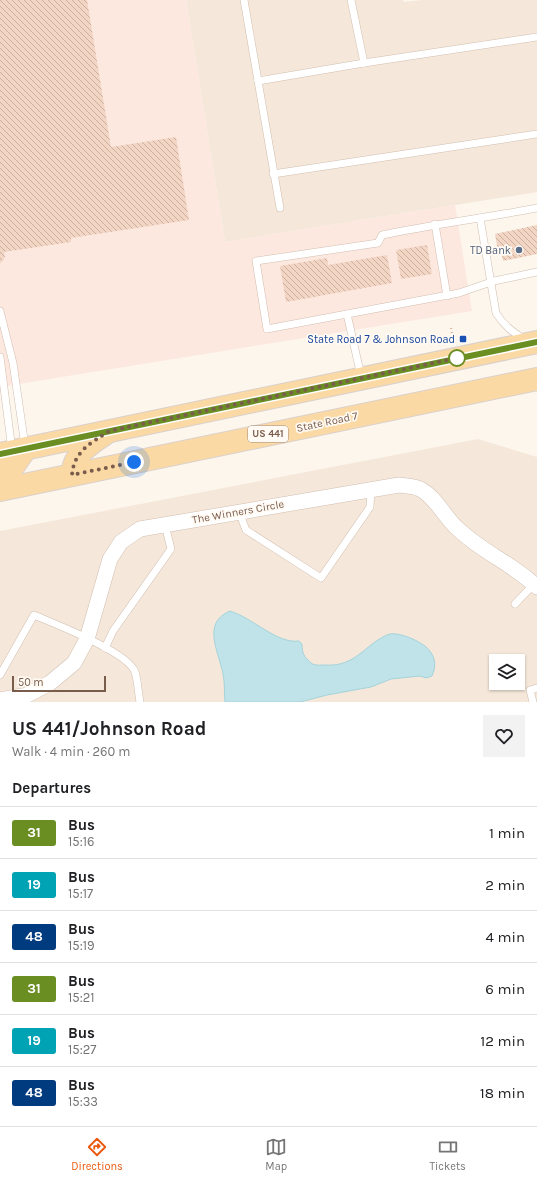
<!DOCTYPE html>
<meta charset="utf-8">
<style>
:root{--surface:#fff;--page:#f2f2f2;--text:#202124;--muted:#757577;--line:#e0e0e0;--accent:#ea580c}
body{margin:0;font-family:Karla,sans-serif;background:var(--page);color:var(--text);height:100vh;display:flex;flex-direction:column;font-size:15px;white-space:nowrap}
*{box-sizing:border-box;margin:0}
p{font-size:13px;color:var(--muted)}
.icon{flex:none;width:22px;height:22px;fill:none;stroke:currentColor;stroke-width:2;stroke-linecap:round;stroke-linejoin:round}
.map{position:relative;height:702px;overflow:hidden}
.details{display:flex;flex-direction:column;background:var(--surface);flex:1}
.details>*{flex:none}
.badge{padding:0 8px;border-radius:3px;font-size:14px;line-height:26px}
.buttons{position:absolute;left:489px;top:654px;display:grid;gap:8px}
.buttons a{display:grid;place-items:center;width:36px;height:36px;border-radius:0px;background:var(--surface);box-shadow:0 1px 3px #0004;font-size:20px}
.scale{position:absolute;left:12px;bottom:10px;width:94px;box-sizing:border-box;padding-left:4px;border:2px solid #7a5c4d;border-top:0;font-size:11px;line-height:14px;white-space:nowrap;color:#7a5c4d;-webkit-text-stroke:3px #fffaf3;paint-order:stroke}
.you{position:absolute;width:20px;height:20px;margin:-10px;border:3px solid #fff;border-radius:50%;background:#1a73e8;box-shadow:0 0 0 6px #1a73e833}
.map>.badge{position:absolute;translate:-50% -50%;box-shadow:0 0 0 2px #fff}
h2{padding:0 12px;font-size:15px;line-height:36px}
.round{display:grid;place-items:center;flex:none;width:42px;height:42px;border-radius:0px;background:var(--page)}
.summary{display:flex;align-items:center;justify-content:space-between;height:68px;padding:0 12px}
h1{font-size:19px;font-weight:700;line-height:30px}
ul{padding:0;list-style:none}
li{display:flex;align-items:center;gap:12px;height:52px;padding:0 12px;border-top:1px solid var(--line)}
li div{flex:1}
li b{display:block;font-size:15px}
li em{font-style:normal}
li .badge{min-width:44px;font-weight:700;text-align:center}
.menu{display:flex;justify-content:space-around;align-items:center;height:56px;border-top:1px solid var(--line);background:var(--surface);font-size:11px;color:var(--muted)}
.menu a{display:grid;justify-items:center;gap:2px}
.menu .current{color:var(--accent)}
.map>svg:first-child{display:block}
</style>
<div class="map">
<svg width="537" height="702" viewBox="0 0 537 702">
<defs>
<pattern id="building-back-hatch" width="6" height="6" patternUnits="userSpaceOnUse"><rect width="6" height="6" fill="#f3d5c3"/><path d="M-1 5l2 2M0 0l6 6M5-1l2 2" fill="none" stroke="#cab0a1"/></pattern>
</defs>
<rect width="100%" height="100%" fill="#fdf6ec"/>
<!-- residential -->
<g fill="#f5e8da" fill-rule="evenodd">
<path d="M186,0h217l1,2 18,-2h115v192l-312,50z"/>
<path d="M478,439l59,18v245h-537v-171zM496,661h22v22h-22z"/>
</g>
<!-- commercial -->
<path fill="#fde8e0" d="M0,0h186l39,242 230,-37 17,106 -472,76z"/>
<!-- water -->
<path fill="#bfe3e8" stroke="#a5d3da" d="M230,611c23,7 47,33 69,30l3,3c0,9 2,13 9,19 4,3 9,2 14,2 31,2 39,-20 62,-30 10,-5 36,7 42,15 7,8 7,17 3,26l-6,2 -6,-2 -29,3 -20,8 -44,8 -27,7h-75c-1,-9 0,-19 -2,-28 -4,-22 -22,-51 7,-63z"/>
<!-- building -->
<g fill="url(#building-back-hatch)">
<path d="M0,0h87l24,147 65,-10 13,83 -118,18v4l-67,10 1,5 -5,7z"/>
<path d="M537,225v29l-34,7 -2,-10h-3l-3,-17z"/>
<path d="M427,245l5,29 -31,5 -5,-29z"/>
<path d="M387,255l5,28 -106,19 -6,-36 47,-8 1,7z"/>
</g>
<g fill="none" stroke-linecap="round" stroke-linejoin="round">
<defs>
<g id="lane">
<path d="M244,0l36,208"/>
<path d="M351,0l13,63"/>
<path d="M258,81l106,-18 173,-26"/>
<path d="M273,174l264,-40"/>
<path d="M480,218l16,95c8,13 17,19 29,27"/>
<path d="M435,224l12,72"/>
<path d="M0,311l13,52 12,83"/>
<path d="M347,314l112,-21 35,-12 43,-9"/>
<path d="M0,357l12,93"/>
<path d="M361,376l-14,-62 -80,15 -11,-68 122,-18 4,-8c52,-11 103,-17 155,-27"/>
<path d="M239,512l7,18 75,48 49,-71 1,-18"/>
<path d="M515,604l19,-20"/>
<path d="M105,648l8,-17 58,-82 -6,-24"/>
<path d="M0,675l34,-60c21,9 94,37 101,57 3,9 3,20 5,30"/>
<path d="M533,702l-3,-12 7,-2"/>
</g>
<path id="street" d="M0,700l27,-5 23,-12 24,-20 13,-24 23,-80 11,-17 19,-13 259,-44c6,1 16,1 21,4 16,8 25,29 38,40 24,23 55,35 79,58"/>
<g id="primary">
<path d="M0,454l537,-112"/>
<path d="M72,475c2,-21 16,-30 33,-41"/>
<path d="M0,479l13,-12 13,-19"/>
<path d="M0,490l537,-111"/>
</g>
</defs>
<!-- lane casing -->
<use href="#lane" stroke="#d1beb0" stroke-width="8"/>
<!-- street casing -->
<use href="#street" stroke="#d1beb0" stroke-width="16"/>
<!-- primary casing -->
<use href="#primary" stroke="#dad1cd" stroke-width="24"/>
<!-- path -->
<path stroke="#d9b8a5" stroke-width="2.5" stroke-dasharray="1 3" stroke-linecap="butt" d="M451,328l3,15"/>
<!-- lane -->
<use href="#lane" stroke="#fff" stroke-width="7"/>
<!-- street -->
<use href="#street" stroke="#fff" stroke-width="15"/>
<!-- primary -->
<use href="#primary" stroke="#fbd9a5" stroke-width="22"/>
</g>
<g fill="none" stroke-linecap="round" stroke-linejoin="round">
<defs>
<path id="line" d="M0,454l537,-112"/>
</defs>
<!-- line casing -->
<use href="#line" stroke="#fff" stroke-width="9"/>
<!-- line -->
<use href="#line" stroke="#6b8e23" stroke-width="6"/>
<!-- walk -->
<path stroke="#7a5c4d" stroke-width="4" stroke-dasharray="0 7.2" d="M134,462l-62,13c2,-24 18,-31 37,-44l348,-73"/>
</g>
<!-- markers -->
<circle fill="#5c6f8a" stroke="#fffaf3" stroke-width="1.5" cx="519" cy="250" r="4"/>
<rect fill="#1a4fb4" stroke="#fffaf3" stroke-width="1.5" x="459" y="335" width="8" height="8" rx="2"/>
<circle fill="#fff" stroke="#6b8e23" stroke-width="2" cx="457" cy="358" r="8"/>
<g text-anchor="middle" dominant-baseline="central" stroke-width="3.5" stroke-linejoin="round" paint-order="stroke">
<!-- shield labels -->
<rect fill="#fffaf3" stroke="#a28b7f" stroke-width="1" x="248" y="426" width="40" height="16" rx="3"/>
<g font-size="10" font-weight="bold" fill="#7a5c4d">
<text x="268" y="434">US 441</text>
</g>
<!-- service labels -->
<g font-size="11" fill="#4e5e75" stroke="#fffaf3" text-anchor="end">
<text x="511" y="250">TD Bank</text>
</g>
<!-- transit labels -->
<g font-size="11" fill="#164399" stroke="#fffaf3" text-anchor="end">
<text x="455" y="339">State Road 7 &amp; Johnson Road</text>
</g>
<!-- street labels -->
<g font-size="11" fill="#7a5c4d" stroke="#fffaf3">
<text transform="translate(327 422) rotate(-12)">State Road 7</text>
<text transform="translate(238 512) rotate(-10)">The Winners Circle</text>
</g>
</g>
</svg>
<div class="buttons">
<a><svg class="icon" aria-label="layers" viewBox="0 0 24 24"><path d="M12 4l9 5-9 5-9-5zM3 14l9 5 9-5"/></svg></a>
</div>
<div class="scale">50 m</div>
<div class="you" style="left:134px;top:462px"></div>
</div>
<section class="details">
<div class="summary"><div><h1>US 441/Johnson Road</h1><p>Walk · 4 min · 260 m</p></div><a class="round"><svg class="icon" aria-label="heart" viewBox="0 0 24 24"><path d="M12 20l-8-8c-3-5 5-10 8-4 3-6 11-1 8 4z"/></svg></a></div>
<h2>Departures</h2>
<ul>
<li><span class="badge" style="background:#6b8e23;color:#fff">31</span><div><b>Bus</b><p>15:16</p></div><em>1 min</em></li>
<li><span class="badge" style="background:#00a3b4;color:#fff">19</span><div><b>Bus</b><p>15:17</p></div><em>2 min</em></li>
<li><span class="badge" style="background:#003b80;color:#fff">48</span><div><b>Bus</b><p>15:19</p></div><em>4 min</em></li>
<li><span class="badge" style="background:#6b8e23;color:#fff">31</span><div><b>Bus</b><p>15:21</p></div><em>6 min</em></li>
<li><span class="badge" style="background:#00a3b4;color:#fff">19</span><div><b>Bus</b><p>15:27</p></div><em>12 min</em></li>
<li><span class="badge" style="background:#003b80;color:#fff">48</span><div><b>Bus</b><p>15:33</p></div><em>18 min</em></li>
</ul>
</section>
<nav class="menu">
<a class="current"><svg class="icon" aria-label="directions" viewBox="0 0 24 24"><path d="M12 3l9 9-9 9-9-9zM9 14v-3h6M13 9l2 2-2 2"/></svg>Directions</a>
<a><svg class="icon" aria-label="map" viewBox="0 0 24 24"><path d="M3 6l6-2 6 2 6-2v14l-6 2-6-2-6 2zM9 4v14M15 6v14"/></svg>Map</a>
<a><svg class="icon" aria-label="tickets" viewBox="0 0 24 24"><path d="M3 7h18v10H3zM15 7v10"/></svg>Tickets</a>
</nav>
